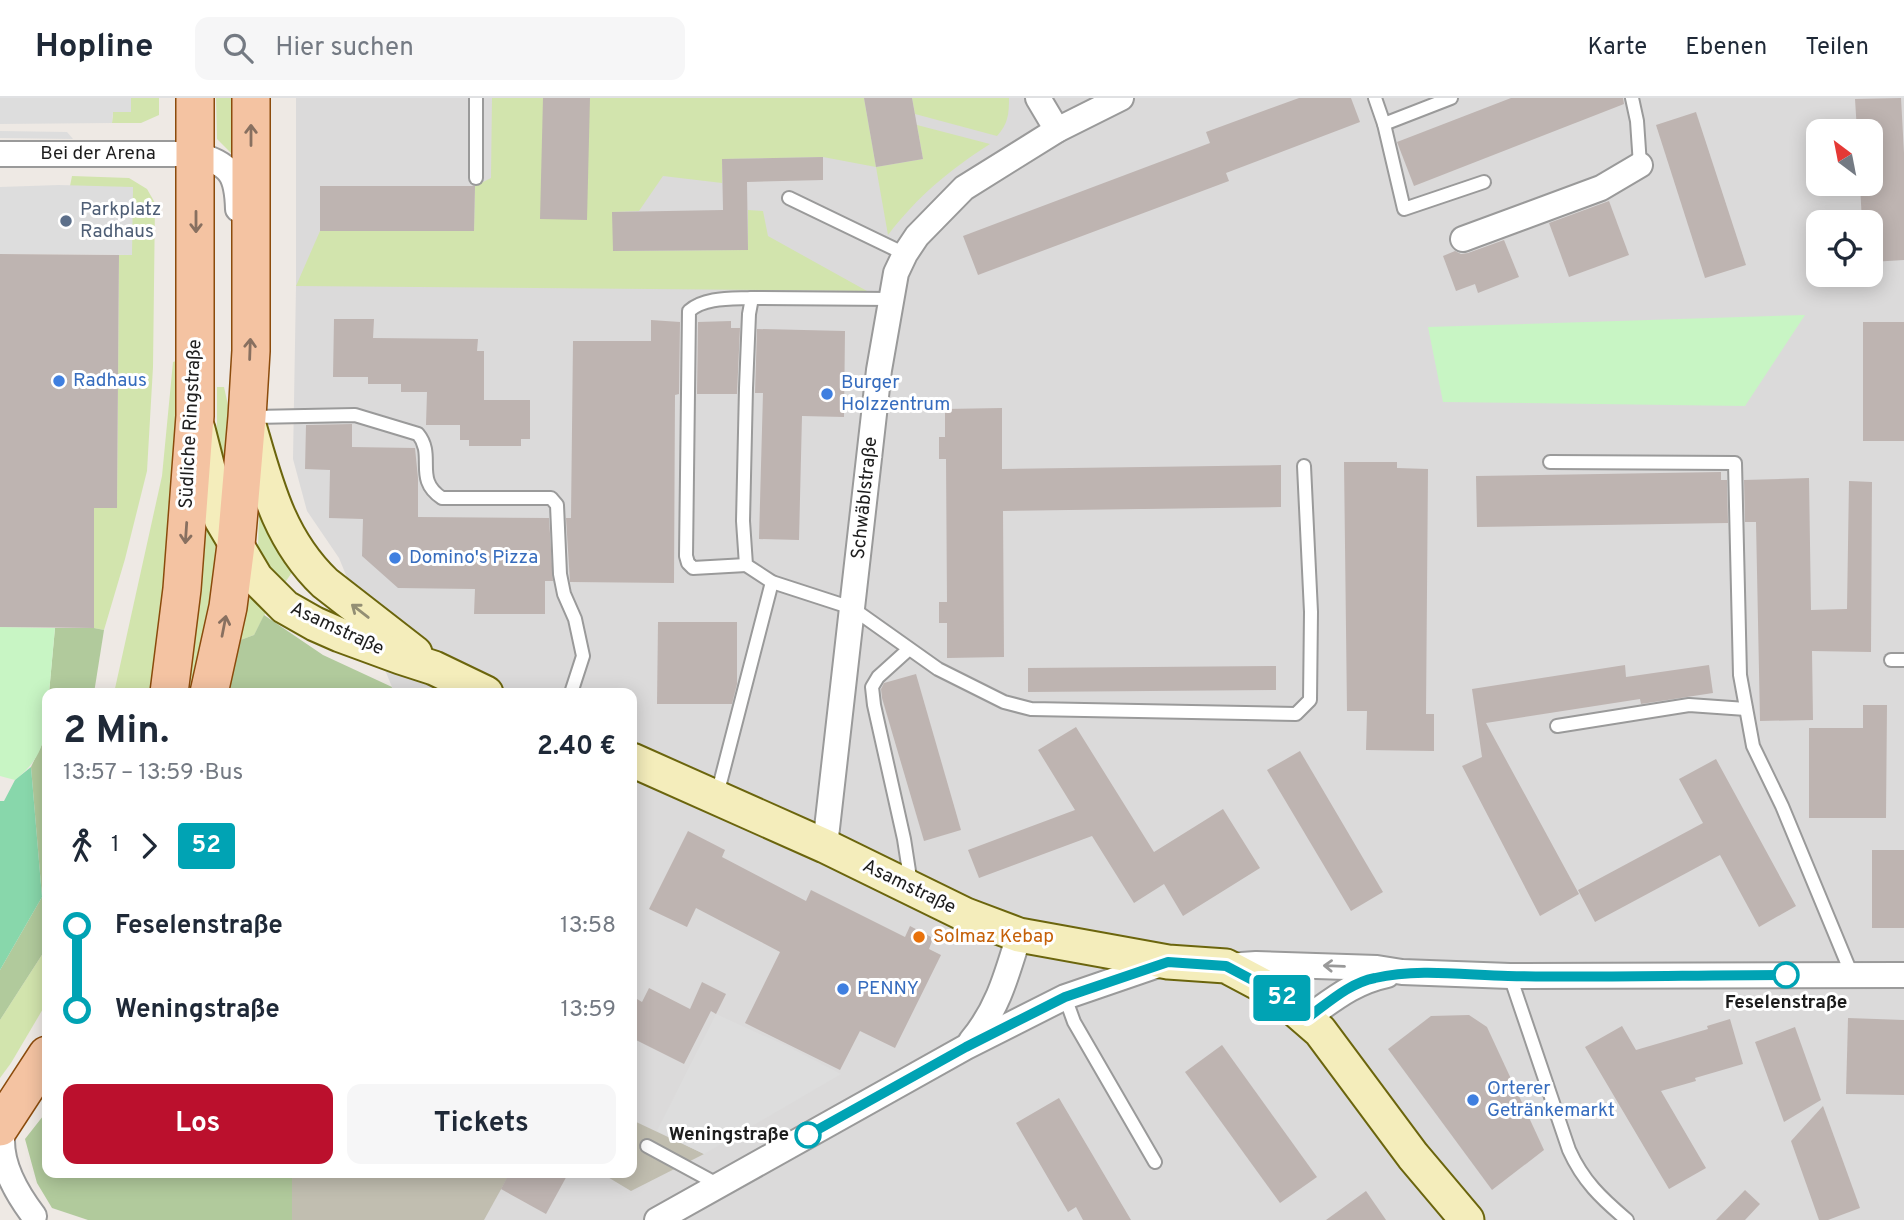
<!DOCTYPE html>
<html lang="de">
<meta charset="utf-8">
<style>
:root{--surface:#fff;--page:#f6f6f7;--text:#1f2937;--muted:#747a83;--line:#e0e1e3;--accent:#bb102d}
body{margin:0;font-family:Overpass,sans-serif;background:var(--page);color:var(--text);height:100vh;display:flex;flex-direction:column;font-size:26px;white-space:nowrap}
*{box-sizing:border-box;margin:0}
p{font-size:23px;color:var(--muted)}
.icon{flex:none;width:38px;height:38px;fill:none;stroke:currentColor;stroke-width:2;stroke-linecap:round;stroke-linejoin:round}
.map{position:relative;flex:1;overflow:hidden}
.details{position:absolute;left:42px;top:590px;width:595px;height:490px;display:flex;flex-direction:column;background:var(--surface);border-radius:14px;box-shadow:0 4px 18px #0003}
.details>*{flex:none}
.badge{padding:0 14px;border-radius:5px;font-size:24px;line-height:46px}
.needle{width:46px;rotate:328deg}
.controls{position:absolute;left:1806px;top:21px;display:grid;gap:14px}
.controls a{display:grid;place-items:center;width:77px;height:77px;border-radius:14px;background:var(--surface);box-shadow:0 4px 18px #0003;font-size:35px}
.map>.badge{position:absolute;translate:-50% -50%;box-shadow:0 0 0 4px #fff}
.legs{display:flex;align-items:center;gap:10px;height:77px;padding:0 21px;font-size:23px}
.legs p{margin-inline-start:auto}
.summary{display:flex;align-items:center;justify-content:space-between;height:119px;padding:0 21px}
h1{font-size:38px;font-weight:700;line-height:52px}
.action{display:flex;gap:14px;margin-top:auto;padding:14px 21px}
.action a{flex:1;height:80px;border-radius:14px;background:var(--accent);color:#fff;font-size:28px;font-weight:700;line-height:80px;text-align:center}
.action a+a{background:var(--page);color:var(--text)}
ul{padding:0 21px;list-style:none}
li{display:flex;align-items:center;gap:24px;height:84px;font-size:26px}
li i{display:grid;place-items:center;width:10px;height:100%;margin:0 9px;background:currentColor}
li i::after{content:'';width:18px;height:18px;margin:-9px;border:5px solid;border-radius:50%;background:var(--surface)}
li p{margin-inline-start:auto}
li:first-child i{background:linear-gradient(#0000 50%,currentColor 0)}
li:last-child i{background:linear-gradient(currentColor 50%,#0000 0)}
header{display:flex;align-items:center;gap:42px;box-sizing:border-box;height:98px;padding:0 35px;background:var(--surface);border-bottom:2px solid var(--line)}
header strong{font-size:33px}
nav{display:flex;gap:38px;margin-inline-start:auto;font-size:24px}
.search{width:490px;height:63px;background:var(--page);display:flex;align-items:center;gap:18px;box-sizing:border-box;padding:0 24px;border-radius:14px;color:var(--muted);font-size:26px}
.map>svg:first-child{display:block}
</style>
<header>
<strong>Hopline</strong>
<div class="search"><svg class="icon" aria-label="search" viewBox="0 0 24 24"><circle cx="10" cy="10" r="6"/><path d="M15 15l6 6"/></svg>Hier suchen</div>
<nav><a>Karte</a><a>Ebenen</a><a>Teilen</a></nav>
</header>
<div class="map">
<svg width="1904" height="1122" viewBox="0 0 1904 1122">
<rect width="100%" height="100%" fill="#eee9e4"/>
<!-- residential -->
<path fill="#dbdada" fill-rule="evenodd" d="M296,0h1608v1122h-1612v-47l340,-1v-479h-242l2,-6 -53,-129 -32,-47 -14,-52 3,-173zM1818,33h53v53h-53zM1818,124h53v53h-53z"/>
<!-- construction -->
<g fill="#c1beb0">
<path d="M632,1022l72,34 -73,37 -30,-18 31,-1z"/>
<path d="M292,1075h218l-26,47h-192z"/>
</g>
<!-- grass -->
<g fill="#d2e4ad">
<path d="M131,0h28v17l-18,8h-29l1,-11 18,-1z"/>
<path d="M216,0h19l-1,58 -17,-17z"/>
<path d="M492,0h372l12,69 47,-8 -6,-34 73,19c-42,27 -72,52 -102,91l-12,-68 -53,-10 -101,2v24l-59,-7 -24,35 -26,1v39l135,-1v-40l15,1 5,25 99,55 -571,-5 24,-55h154l1,-45 16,-8z"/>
<path d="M912,0h97c0,16 -1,26 -12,38l-82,-22z"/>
<path d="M72,78l57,2 18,11 8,14 -2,164 -6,104 -22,88 -21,71 -10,-2v-120l23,-1 2,-252h13l-62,-69z"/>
<path d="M176,263l-1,118 -21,214h-40l48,-217 11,-114z"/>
<path d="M217,289h7l8,36 -3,65 -12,-47z"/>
<path d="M202,400l18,47 -25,148h-13z"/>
<path d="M260,412l35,58 -11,16 -14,-14 -12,-22 1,-37z"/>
<path d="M244,490l25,18 -15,29 -19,7z"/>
<path d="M47,849v55l-36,61 -11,15v-58z"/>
</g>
<!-- forest -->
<g fill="#b1ca9c">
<path d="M264,517l59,40 69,32 -2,6h-167l12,-51 19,-7z"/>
<path d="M55,530h39l10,2 -10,63h-45z"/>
<path d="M47,610v239l-47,73v-50l42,-73 -11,-130 13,-27z"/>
<path d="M47,1013v61l245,1v47h-204l-36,-12 -15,-25 -12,-44z"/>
</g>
<!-- park -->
<g fill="#c8f5c4">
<path d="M1805,217l-60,91 -302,-4 -15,-75z"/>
<path d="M0,529l55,1 -6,65h-2c0,38 0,62 -32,87l-15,-4z"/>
</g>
<!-- pitch -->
<path fill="#88d7ab" d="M31,669l11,130 -42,73v-169h4l11,-21z"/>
<!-- parking -->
<g fill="#ddd">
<path d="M0,0h131v14h-18l-1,11 -112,1z"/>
<path d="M0,33l67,1 6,7 -73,-1z"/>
<path d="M59,87l74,2 -1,68 -132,-1v-67z"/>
<path d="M716,916l71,32 54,28 -137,80 -47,-23z"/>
</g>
<!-- building -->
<g fill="#beb4b1">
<path d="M543,0h47l-3,122 -47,-1z"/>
<path d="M864,0h48l11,61 -47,8z"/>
<path d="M1299,0h52l9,24 -134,51 3,8 -251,94 -15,-39 247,-93 -4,-11z"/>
<path d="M1511,0h112l1,6 -210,82 -17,-44z"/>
<path d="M1901,0l3,55v107l-33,2v-40h-9l-2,-38h11v-53h-14l-2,-32z"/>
<path d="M1696,14l50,153 -41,13 -49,-153z"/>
<path d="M823,59v23l-76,2 1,68 -135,1 -1,-39 111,-2 -1,-51z"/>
<path d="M320,88h155l-1,45h-154z"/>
<path d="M1609,103l20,54 -60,22 -20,-54z"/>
<path d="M1504,142l15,37 -41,16 -3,-9 -19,7 -13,-35 12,-5 6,3 7,-1z"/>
<path d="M0,156l119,1 -2,253h-23v120l-94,-1z"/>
<path d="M334,221h40l-1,19 105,1 -1,12h7v49h46v39h-9v7h-52v-6h-9v-15h-34l1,-33h-26v-8h-33v-7h-35z"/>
<path d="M651,222l29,2 -1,72 -4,1 -1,188 -104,-1 -4,-64h5l2,-177h78z"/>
<path d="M731,223v7h9l-3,66h-40l1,-72z"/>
<rect x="1863" y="224" width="41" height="119"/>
<path d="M757,231l88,2 -1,86 -42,-1 -3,124 -40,-1 4,-146h-8z"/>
<path d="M1002,310v61l279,-4v42l-278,4 1,146 -57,1v-35h-8v-21h8l-1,-143h-7v-22h6v-28z"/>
<path d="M352,326v23l63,1 3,30v39l131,1 4,63h-8v33h-71l1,-25 -77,-1 -36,-32 1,-37 -34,-1 1,-48 -25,-1 1,-44z"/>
<path d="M1344,364h53v6l31,1 -2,245h8v37l-68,-1 1,-39h-20z"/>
<path d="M1721,374v8h6l1,43 -251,4 -1,-51z"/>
<path d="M1809,380l2,132 36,-1 2,-128 23,1 -1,170 -59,-1 1,69 -53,1 -4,-199h-11l-1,-42z"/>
<path d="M658,524h79v62l-5,20h-75z"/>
<path d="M1625,567l1,12 83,-12 4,28 -72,11 -1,-5 -154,24 93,171 -39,22 -78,-150 20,-9 -10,-68z"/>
<path d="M1276,568v24l-248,2v-24z"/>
<path d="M916,576l45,156 -37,11 -42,-143 -1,-9 3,-6z"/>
<path d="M1863,607h24l-1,113h-77v-90h54z"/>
<path d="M1076,629l78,125 69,-43 37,59 -77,48 -19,-32 -30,19 -42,-67 -113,42 -11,-28 107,-40 -37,-60z"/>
<path d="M1300,653l83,141 -32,19 -84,-141z"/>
<path d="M1716,661l80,147 -37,21 -39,-72 -125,67 -17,-32 125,-67 -24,-44z"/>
<path d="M688,733l37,19 -3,7 84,44 5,-11 94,47 5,-11 23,12 -4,11 12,6 -46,93 -35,-17 -20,39 -95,-47 35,-71 -84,-44 -9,19 -38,-18z"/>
<rect x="1872" y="752" width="32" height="78"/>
<path d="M702,884l24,12 -10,20 -5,-3 -27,53 -52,-26v-42l10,6 7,-14 41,21z"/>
<path d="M1469,917l18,12 57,123 -52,40 -104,-141 43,-33z"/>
<path d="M1848,920l56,2v75l-58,-1z"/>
<path d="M1730,921l13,45 -48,14 1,3 -35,10 45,77 -37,21 -84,-142 37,-21 14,24 72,-21 -1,-3z"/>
<path d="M1795,929l26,73 -37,22 -29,-80z"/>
<path d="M1222,947l95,132 -37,26 -95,-131z"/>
<path d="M1059,1000l72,122h-48l-7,-13 -8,5 -17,-29 -35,-60z"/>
<path d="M1823,1008l37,102 -32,12h-9l-28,-79z"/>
<path d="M510,1074h59l-23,42 -45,-25z"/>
<path d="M1745,1092l15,14 -15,16h-29z"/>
<path d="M1366,1093l20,29h-60z"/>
</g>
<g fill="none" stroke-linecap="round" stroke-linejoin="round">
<defs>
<g id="lane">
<path d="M476,0v80"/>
<path d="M1375,0l9,26 67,-26"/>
<path d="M1632,0l5,23 3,44"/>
<path d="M1384,26l20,85 80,-27"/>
<path d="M789,100l116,56"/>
<path d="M892,201l-140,-1 -3,16 -3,74 -3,133 3,44 26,17 80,26 86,61 66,33 27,7 265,5 14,-14 1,-88 -7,-146"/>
<path d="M248,319l107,-2 63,19c18,22 -5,45 24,64h109l6,7 3,69 4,20 11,25 8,37 -12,37"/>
<path d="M1550,364l185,1 5,212 13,71 29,60 70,169"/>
<path d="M746,467l-53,3 -5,-5 -2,-7 3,-245c16,-14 42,-12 63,-13"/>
<path d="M909,551l-31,28 -6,10 2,18 30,134 7,45"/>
<path d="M1891,562h13"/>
<path d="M1557,628l132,-21 57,4"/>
<path d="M717,697l55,-213"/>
<path d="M1510,878l59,174c14,31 32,48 58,70"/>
<path d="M1065,899l9,25 81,140"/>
<path d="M647,1048l72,39"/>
</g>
<g id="street">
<path d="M1038,0l19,32"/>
<path d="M0,56h196c34,11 41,19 42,55"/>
<path d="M1463,141l138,-51 39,-23"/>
<path d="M825,748l54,-476 17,-97 9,-19 12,-18 47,-48 93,-58 64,-32"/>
<path d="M1227,868l29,-2 121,4 25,4 108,4 394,-1"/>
<path d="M1307,920c27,-19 47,-36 80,-43"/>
<path d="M971,943c27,-32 36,-67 48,-106"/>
<path d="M6,1021c-1,7 -4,15 -4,22 0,27 16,54 32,75"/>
<path d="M657,1122l309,-173 99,-50 102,-35"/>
</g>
<g id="secondary">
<path d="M249,327c17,59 30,114 76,158l90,70"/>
<path d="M198,331l23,90 35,59 29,29 30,17 25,11 60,22 34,11 52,25"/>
<path d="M632,662l193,86 141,69 53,20 149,27 58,4 49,26 45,39 93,125 54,64"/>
</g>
<g id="primary">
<path d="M169,595l13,-104 13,-173v-318"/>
<path d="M209,595l19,-86 8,-62 11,-128 4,-66v-253"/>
<path d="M0,1029l47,-72"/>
</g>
</defs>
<!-- lane casing -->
<use href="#lane" stroke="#9a9a9a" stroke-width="16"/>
<!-- street casing -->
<use href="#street" stroke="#9a9a9a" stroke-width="28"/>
<!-- secondary casing -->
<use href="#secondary" stroke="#6b650d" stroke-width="37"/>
<!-- primary casing -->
<use href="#primary" stroke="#8b4b0c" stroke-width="40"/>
<!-- lane -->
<use href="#lane" stroke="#fff" stroke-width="12"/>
<!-- street -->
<use href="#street" stroke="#fff" stroke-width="24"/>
<!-- secondary -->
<use href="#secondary" stroke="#f4edbb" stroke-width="33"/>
<!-- primary -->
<use href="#primary" stroke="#f4c3a2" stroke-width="37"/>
</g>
<!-- one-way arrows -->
<defs><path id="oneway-shaft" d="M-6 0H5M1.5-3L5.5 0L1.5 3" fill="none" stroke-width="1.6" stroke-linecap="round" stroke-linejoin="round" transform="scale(1.75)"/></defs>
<g stroke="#887060">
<use href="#oneway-shaft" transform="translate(251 37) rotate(-90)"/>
<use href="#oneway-shaft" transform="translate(196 124) rotate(90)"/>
<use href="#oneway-shaft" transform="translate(250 251) rotate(-88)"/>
<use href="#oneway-shaft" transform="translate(186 435) rotate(94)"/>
<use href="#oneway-shaft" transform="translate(224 528) rotate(-79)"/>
</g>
<use stroke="#938f74" href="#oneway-shaft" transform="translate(360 513) rotate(-142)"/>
<use stroke="#999" href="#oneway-shaft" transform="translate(1334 868) rotate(-178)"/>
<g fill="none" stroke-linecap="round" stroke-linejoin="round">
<defs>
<path id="line-1" d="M808,1037l158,-88 99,-50 103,-35 58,4 49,26 32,26c21,-15 42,-35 68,-40 43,-10 90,-3 133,-2 93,2 186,-1 278,-1"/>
</defs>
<!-- line-1 casing -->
<use href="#line-1" stroke="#fff" stroke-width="16"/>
<!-- line-1 -->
<use href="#line-1" stroke="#00a3b4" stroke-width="10"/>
</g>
<!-- markers -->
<circle fill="#5c6f8a" stroke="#fff" stroke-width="2.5" cx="66" cy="123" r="7"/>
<g fill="#3f7fe0" stroke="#fff" stroke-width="2.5">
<circle cx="59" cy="283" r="7"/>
<circle cx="827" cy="296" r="7"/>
<circle cx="395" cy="460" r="7"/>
<circle cx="843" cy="891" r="7"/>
<circle cx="1473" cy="1002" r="7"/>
</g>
<circle fill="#e8710a" stroke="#fff" stroke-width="2.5" cx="919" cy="839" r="7"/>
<g fill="#fff" stroke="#00a3b4" stroke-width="3.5">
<circle cx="1786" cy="877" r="12"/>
<circle cx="808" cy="1037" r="12"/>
</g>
<g text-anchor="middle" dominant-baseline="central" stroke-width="6" stroke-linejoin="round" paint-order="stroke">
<!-- street labels -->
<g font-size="19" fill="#1d1d1d" stroke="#fff">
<text x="98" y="56">Bei der Arena</text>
<text transform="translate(191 326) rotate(-87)">Südliche Ringstraße</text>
<text transform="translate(865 400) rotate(-84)">Schwäblstraße</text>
<text transform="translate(337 531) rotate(25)">Asamstraße</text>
<text transform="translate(909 789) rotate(26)">Asamstraße</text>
</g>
<!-- service labels -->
<g font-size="19" fill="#4e5e75" stroke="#fff" text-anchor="start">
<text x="80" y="112">Parkplatz<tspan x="80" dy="22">Radhaus</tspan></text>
</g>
<!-- shop labels -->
<g font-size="19" fill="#366cbe" stroke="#fff" text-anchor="start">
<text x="73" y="283">Radhaus</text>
<text x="841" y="285">Burger<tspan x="841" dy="22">Holzzentrum</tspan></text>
<text x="409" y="460">Domino's Pizza</text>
<text x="857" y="891">PENNY</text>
<text x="1487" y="991">Orterer<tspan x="1487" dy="22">Getränkemarkt</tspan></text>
</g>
<!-- food labels -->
<g font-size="19" fill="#c56008" stroke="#fff" text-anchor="start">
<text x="933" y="839">Solmaz Kebap</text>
</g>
<!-- stop labels -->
<g font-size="19" font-weight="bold" fill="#1d1d1d" stroke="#fff">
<text x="1786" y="905">Feselenstraße</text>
<text x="789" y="1037" text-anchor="end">Weningstraße</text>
</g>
</g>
</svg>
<div class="controls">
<a><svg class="needle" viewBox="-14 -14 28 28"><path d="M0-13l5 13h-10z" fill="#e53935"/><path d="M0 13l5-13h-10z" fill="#747a83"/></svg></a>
<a><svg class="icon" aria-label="locate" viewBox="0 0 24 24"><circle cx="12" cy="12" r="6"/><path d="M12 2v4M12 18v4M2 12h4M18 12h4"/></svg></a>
</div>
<b class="badge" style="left:1282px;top:900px;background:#00a3b4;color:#fff">52</b>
<section class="details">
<div class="summary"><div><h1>2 Min.</h1><p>13:57 – 13:59 · Bus</p></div><b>2.40 €</b></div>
<div class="legs"><svg class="icon" aria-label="walk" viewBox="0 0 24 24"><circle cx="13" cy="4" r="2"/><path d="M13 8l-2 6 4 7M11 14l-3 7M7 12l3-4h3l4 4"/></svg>1<svg class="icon" aria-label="forward" viewBox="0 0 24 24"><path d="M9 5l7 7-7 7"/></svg><b class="badge" style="background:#00a3b4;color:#fff">52</b></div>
<ul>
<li><i style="color:#00a3b4"></i><b>Feselenstraße</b><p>13:58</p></li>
<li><i style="color:#00a3b4"></i><b>Weningstraße</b><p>13:59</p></li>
</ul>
<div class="action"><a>Los</a><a>Tickets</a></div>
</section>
</div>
